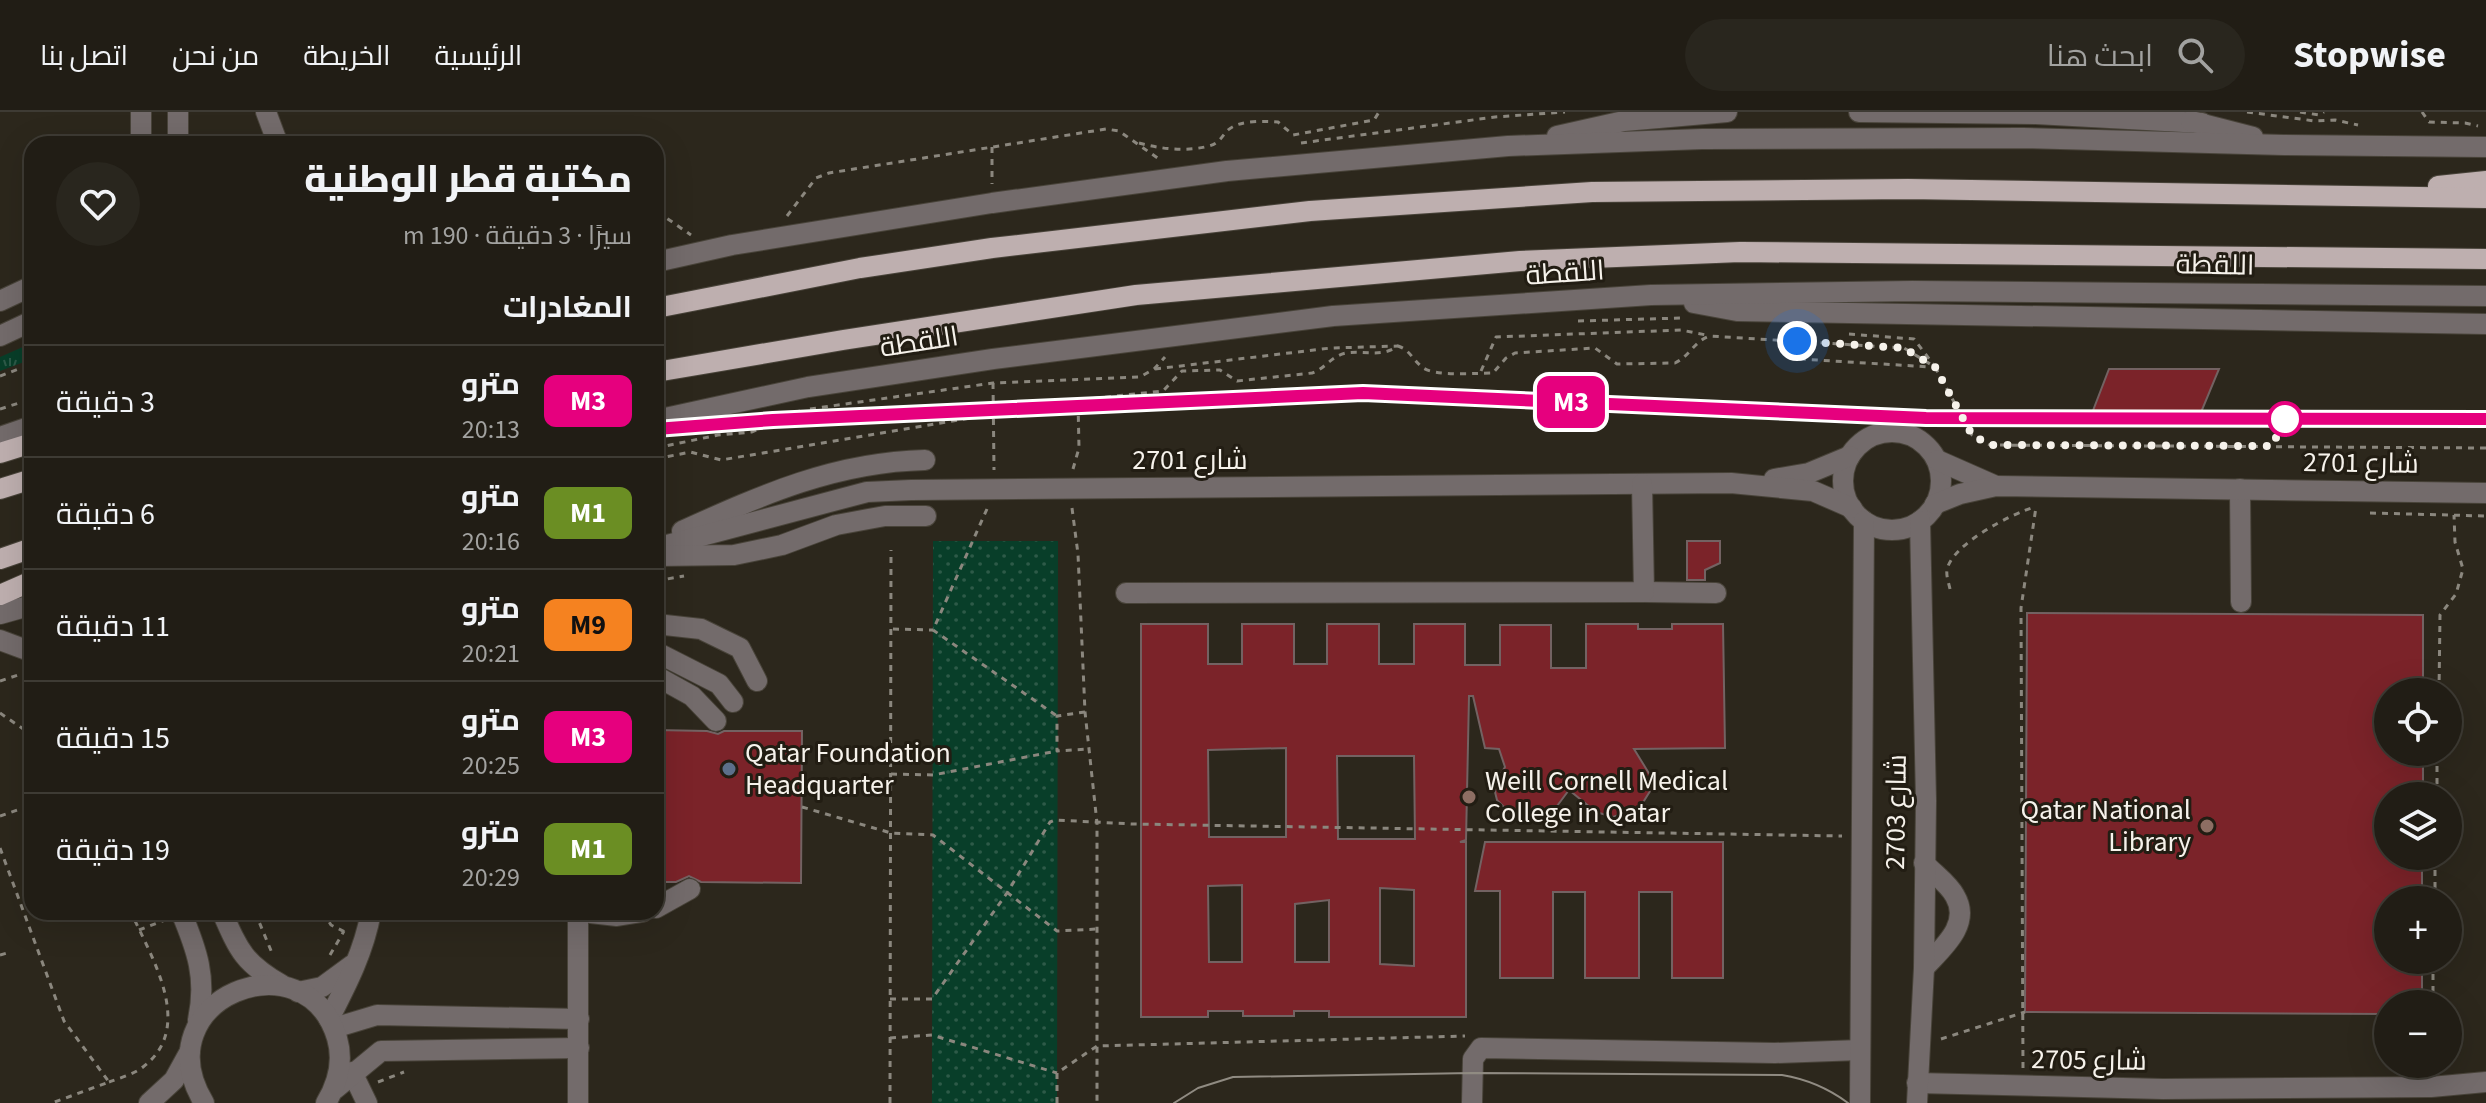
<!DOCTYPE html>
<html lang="ar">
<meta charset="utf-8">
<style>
:root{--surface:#211d15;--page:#29261e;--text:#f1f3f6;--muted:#a2a2a0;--line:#3e3b34}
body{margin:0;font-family:"Source Sans 3",Cairo,sans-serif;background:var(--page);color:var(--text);direction:rtl;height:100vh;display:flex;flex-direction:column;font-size:30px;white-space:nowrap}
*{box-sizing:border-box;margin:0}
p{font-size:26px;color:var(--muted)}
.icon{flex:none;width:44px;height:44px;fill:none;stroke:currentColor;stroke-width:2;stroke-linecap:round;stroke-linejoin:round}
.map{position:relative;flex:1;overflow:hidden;direction:ltr}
.sheet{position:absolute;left:24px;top:24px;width:640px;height:784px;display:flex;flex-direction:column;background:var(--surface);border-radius:24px;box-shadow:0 8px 32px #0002,0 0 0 2px var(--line);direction:rtl}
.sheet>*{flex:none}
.badge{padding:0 16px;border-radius:12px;font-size:28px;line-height:52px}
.buttons{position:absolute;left:2374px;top:566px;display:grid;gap:16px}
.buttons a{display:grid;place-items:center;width:88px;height:88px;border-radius:50%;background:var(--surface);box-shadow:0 8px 32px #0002,0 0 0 2px var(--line);font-size:40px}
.you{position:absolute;width:40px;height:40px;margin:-20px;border:6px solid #fff;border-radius:50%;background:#1a73e8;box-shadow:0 0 0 12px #1a73e833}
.map>.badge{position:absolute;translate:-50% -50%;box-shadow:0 0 0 4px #fff}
h2{padding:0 32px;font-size:30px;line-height:72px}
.round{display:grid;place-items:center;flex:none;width:84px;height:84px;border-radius:42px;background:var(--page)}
.head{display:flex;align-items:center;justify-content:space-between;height:136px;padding:0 32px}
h1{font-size:38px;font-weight:800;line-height:60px}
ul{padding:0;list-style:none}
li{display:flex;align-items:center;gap:24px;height:112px;padding:0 32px;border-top:2px solid var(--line)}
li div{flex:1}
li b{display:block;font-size:30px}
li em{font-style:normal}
li .badge{min-width:88px;font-weight:700;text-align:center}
header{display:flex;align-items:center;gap:48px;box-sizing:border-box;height:112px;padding:0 40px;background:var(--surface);border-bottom:2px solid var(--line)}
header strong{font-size:38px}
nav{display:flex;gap:44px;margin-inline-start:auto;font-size:28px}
.search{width:560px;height:72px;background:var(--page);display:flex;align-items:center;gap:20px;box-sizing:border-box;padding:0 28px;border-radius:44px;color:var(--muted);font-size:30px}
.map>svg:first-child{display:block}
</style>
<header>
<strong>Stopwise</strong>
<div class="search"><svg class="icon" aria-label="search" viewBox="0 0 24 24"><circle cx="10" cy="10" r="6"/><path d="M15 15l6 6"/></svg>ابحث هنا</div>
<nav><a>الرئيسية</a><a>الخريطة</a><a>من نحن</a><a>اتصل بنا</a></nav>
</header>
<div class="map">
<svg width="2486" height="991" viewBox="0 0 2486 991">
<defs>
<pattern id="grass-tufts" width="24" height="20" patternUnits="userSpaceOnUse" patternTransform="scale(2)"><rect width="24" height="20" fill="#083e29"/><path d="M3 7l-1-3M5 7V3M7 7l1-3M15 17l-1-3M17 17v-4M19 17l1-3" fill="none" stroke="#2d5a48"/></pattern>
<pattern id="park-dots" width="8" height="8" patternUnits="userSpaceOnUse" patternTransform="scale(2)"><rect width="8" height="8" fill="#083e29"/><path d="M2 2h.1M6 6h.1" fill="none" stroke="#2d5a48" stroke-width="1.8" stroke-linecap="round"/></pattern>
</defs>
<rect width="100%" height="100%" fill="#2c271c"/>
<!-- grass -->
<path fill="url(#grass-tufts)" d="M32,231v16l-32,12v-14z"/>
<!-- park -->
<path fill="url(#park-dots)" d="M933,429h125l-1,562h-125z"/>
<!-- building -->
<g fill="#7b2329" stroke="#736262" stroke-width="2" fill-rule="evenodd">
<path d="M2109,257h110l-22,53 -108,-1z"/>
<path d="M1687,429h33v22l-15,7v10h-18z"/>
<path d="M2027,501l396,2v77h-35v60h35v44h-35v60h34v44h-34v60h34v44h-34v10l-363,-2z"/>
<path d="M1141,512h67v40h34v-40h52v40h33v-40h52v40h35v-40h51v41h35v-40h51v43h35v-44h52v5h34v-5h51l2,124 -91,1 16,26 2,13 -10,16 -9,6 -20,7 -17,-5 -27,-22 -12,16 -33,13 -15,-7 -12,-12 -2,-8 2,-12 8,-13 -6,-18 -14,-1 -12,-52h-4l-3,144 -6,2h6v175h-137v-6h-35v5h-51v-5h-35v6h-67zM1286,636v89h-77l-1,-87zM1337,644h77l1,83h-77zM1242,773v77h-33l-1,-76zM1380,776l34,2v76l-34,-2zM1329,788v62h-34v-58z"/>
<path d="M656,618l51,1 11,3 6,-3h78l-1,152 -100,-1 -12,-6 -13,6h-20z"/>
<path d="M1485,730h238v136h-51v-86h-33v86h-54v-86h-32v86h-53v-87h-25z"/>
</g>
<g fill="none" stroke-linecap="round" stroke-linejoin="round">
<defs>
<g id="minor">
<path d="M141,0v32"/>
<path d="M178,0v32"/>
<path d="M266,0l12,32"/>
<path d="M1859,0l177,2 166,9"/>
<path d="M2191,9l62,16"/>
<path d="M1557,24l67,-15 103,-9"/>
<path d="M656,150l76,-17 260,-42 235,-32 281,-25 194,-7 321,-1 261,7 202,2"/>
<path d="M0,189l32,-15"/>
<path d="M1694,191l43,8 749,13"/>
<path d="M0,224l32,-15"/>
<path d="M656,308l152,-33 185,-28 340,-43 318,-21 261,-4 574,5"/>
<circle cx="1892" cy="369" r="49"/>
<path d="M0,325l32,-11"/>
<path d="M1937,348l59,26"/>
<path d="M1774,367l35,-6 41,-17"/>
<path d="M2240,377l1,113"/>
<path d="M1935,392l25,-10 36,-8 490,7"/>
<path d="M682,419c80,-36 153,-69 243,-71"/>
<path d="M656,436l211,-56 44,-2 820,-7 82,8 39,17"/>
<path d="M656,444l78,-1 48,-10 54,-20 49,-9h41"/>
<path d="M1644,480l72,1"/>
<path d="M1126,481l518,-1 -2,-108"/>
<path d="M0,502l32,-9"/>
<path d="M656,512l45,5 39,19 17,33"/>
<path d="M0,528l32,12"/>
<path d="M656,540l63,32 14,18"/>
<path d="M656,564l36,20 24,25"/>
<path d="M1924,751c9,10 25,21 31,33 17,29 -14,53 -31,72"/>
<path d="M656,796l34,-19"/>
<path d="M181,800c16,38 26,66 17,108"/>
<path d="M222,800c17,39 22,51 60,73"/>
<path d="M582,800l35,4 25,-4"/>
<path d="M298,880l24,-5 30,-22"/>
<path d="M329,907c18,-35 35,-68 42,-107"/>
<path d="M334,916l43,-13 202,4"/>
<path d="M352,960l15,31"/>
<path d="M1917,971l246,6 268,-2 55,-5"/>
<path d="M335,977l46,-38 198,-3"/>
<path d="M149,991l25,-23 16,-29"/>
<path d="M204,991c-63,-105 102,-169 133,-65 7,24 1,45 -11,65"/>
<path d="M578,991v-191"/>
<path d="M1472,991l1,-44 8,-11 294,5 85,-3"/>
<path d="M1860,991l4,-582"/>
<path d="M1917,991l7,-135 2,-167 -6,-280"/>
</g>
<g id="major">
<path d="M2438,74l48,-5"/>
<path d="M656,196l204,-40 132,-20 318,-37 282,-19 316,-3 578,9"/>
<path d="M656,260l187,-32 293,-45 384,-34 220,-9 746,7"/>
<path d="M0,341l32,-10"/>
<path d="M0,377l32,-10"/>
<path d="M0,447l32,-11"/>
<path d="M0,483l32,-14"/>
</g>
</defs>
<!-- minor casing -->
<use href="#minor" stroke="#484339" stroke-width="22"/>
<!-- major casing -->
<use href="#major" stroke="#484339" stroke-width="22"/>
<!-- path -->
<g stroke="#8b877e" stroke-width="3" stroke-dasharray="6 6" stroke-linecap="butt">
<path d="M2247,0l68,9 20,-1 23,5"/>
<path d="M2300,0l19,3 5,-3"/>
<path d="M2422,0l7,10 36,1 13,3"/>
<path d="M1139,31c22,6 47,9 70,3 11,-3 12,-9 19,-16 11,-10 36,-9 50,-8l15,13 81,-15 5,-8"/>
<path d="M1301,31l194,-26 70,-5"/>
<path d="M992,35v37"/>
<path d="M656,104l9,1 26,18"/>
<path d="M787,104l29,-38 13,-5 277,-44 13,2 40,28"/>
<path d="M1578,209l104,-3"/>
<path d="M1849,222l65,5 19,25"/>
<path d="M1785,229l8,14 7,4 131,8"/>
<path d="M1155,257l176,-21 67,-2"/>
<path d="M1481,259l15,-34 185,-7 25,5"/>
<path d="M0,264l32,-12"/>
<path d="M993,271l1,87"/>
<path d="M0,297l32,-10"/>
<path d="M810,297l183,-26 147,-6 14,-8 11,-12"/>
<path d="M656,336l62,-13 34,-3 52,-23"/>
<path d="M656,347l34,-7 31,8 357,-60 85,-9 19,-20 38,-1 17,11 75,-8c13,-4 19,-17 34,-20 19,-3 35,5 52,-7 12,4 14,13 24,21 12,10 54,6 71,6l13,-15 9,-5 80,-5 22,16 58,-1c15,-7 19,-22 35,-27l194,12 31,19 37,68 18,10 496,3"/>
<path d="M1073,357l6,-21 -1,-47"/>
<path d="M1072,396l6,46 7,158 12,111v280"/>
<path d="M987,397l-54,121 124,86"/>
<path d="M2370,401l116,3"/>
<path d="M656,469l28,-5"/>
<path d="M1950,477c-1,-5 -4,-13 -3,-19 4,-25 65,-57 88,-63"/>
<path d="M893,517l40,1"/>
<path d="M0,569l27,-9"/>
<path d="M2439,580l1,-77 16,-21 7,-25 -8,-27 -1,-27"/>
<path d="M1085,600l-28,4v35l32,-2"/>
<path d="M0,601l32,22"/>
<path d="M891,662l42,1 124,-24"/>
<path d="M2437,684v-44"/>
<path d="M802,695l89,26 42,2 124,96 40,-2"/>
<path d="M0,704l32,-11"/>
<path d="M0,736l64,173 45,61 -57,21"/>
<path d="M2435,788v-44"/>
<path d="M255,800l17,41"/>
<path d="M323,800l8,13 14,7"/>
<path d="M139,818l26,-10"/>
<path d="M0,843l7,-2"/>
<path d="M330,843l14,-24"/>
<path d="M890,887h42l75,-106 43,-71 5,-2 78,4 709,12"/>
<path d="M2433,892v-44"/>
<path d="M890,926l42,-3 125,38"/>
<path d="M1941,927l84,-27"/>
<path d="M2023,956l-2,-460 15,-101"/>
<path d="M109,970c11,-4 25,-8 34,-15 53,-40 8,-110 -12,-155"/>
<path d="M378,970l26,-10"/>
<path d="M890,991l1,-553"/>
<path d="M1057,991v-30l40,-27 368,-10"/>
</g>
<!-- minor -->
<use href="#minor" stroke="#736b6b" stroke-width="20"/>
<!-- major -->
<use href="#major" stroke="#beafaf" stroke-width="20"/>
<!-- tram -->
<path stroke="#908b82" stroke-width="2" d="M1174,991l24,-15 35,-11 239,-4 310,2c24,4 46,13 66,28"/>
</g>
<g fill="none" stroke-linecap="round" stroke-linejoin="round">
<defs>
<path id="line" d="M656,317l117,-9 590,-27 563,25 560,1"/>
</defs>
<!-- line casing -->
<use href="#line" stroke="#fff" stroke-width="18"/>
<!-- line -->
<use href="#line" stroke="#e6007e" stroke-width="12"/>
<!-- walk -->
<path stroke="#f6f2eb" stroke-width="8" stroke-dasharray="0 14.4" d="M1797,229l107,7 31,19 37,68 18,10 282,1 13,-27"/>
</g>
<!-- markers -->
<circle fill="#fff" stroke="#e6007e" stroke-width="4" cx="2285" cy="307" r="16"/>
<circle fill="#5c6f8a" stroke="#221d13" stroke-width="3" cx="729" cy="657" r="8"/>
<g fill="#8d6e63" stroke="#221d13" stroke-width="3">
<circle cx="1469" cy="685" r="8"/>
<circle cx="2207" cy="714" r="8"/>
</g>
<g text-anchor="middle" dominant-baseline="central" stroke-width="6" stroke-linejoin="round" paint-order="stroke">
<!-- street labels -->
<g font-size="28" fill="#f6f2eb" stroke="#221d13">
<text transform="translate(2215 153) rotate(1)">اللقطة</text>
<text transform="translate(1565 161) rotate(-4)">اللقطة</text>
<text transform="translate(919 230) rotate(-9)">اللقطة</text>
<text x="1190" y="348">شارع 2701</text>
<text transform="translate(2361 351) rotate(1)">شارع 2701</text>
<text transform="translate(1896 700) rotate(-89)">شارع 2703</text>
<text transform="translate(2089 948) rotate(1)">شارع 2705</text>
</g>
<!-- poi labels -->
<g font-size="28" fill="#f6f2eb" stroke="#221d13" text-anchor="start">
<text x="745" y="641">Qatar Foundation<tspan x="745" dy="32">Headquarter</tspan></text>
<text x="1485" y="669">Weill Cornell Medical<tspan x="1485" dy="32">College in Qatar</tspan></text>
<text x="2191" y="698" text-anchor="end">Qatar National<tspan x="2191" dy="32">Library</tspan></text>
</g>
</g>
</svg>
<div class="buttons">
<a><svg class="icon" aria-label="locate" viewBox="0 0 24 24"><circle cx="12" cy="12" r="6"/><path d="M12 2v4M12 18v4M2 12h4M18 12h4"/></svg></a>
<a><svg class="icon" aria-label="layers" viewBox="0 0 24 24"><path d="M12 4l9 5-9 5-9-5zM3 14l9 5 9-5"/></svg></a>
<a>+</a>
<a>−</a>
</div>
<div class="you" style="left:1797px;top:229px"></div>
<b class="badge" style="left:1571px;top:290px;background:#e6007e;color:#fff">M3</b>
<section class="sheet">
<div class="head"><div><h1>مكتبة قطر الوطنية</h1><p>سيرًا · 3 دقيقة · 190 m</p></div><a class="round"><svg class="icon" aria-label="heart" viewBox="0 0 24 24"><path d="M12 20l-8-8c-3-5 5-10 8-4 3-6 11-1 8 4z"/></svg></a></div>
<h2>المغادرات</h2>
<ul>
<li><span class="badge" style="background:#e6007e;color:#fff">M3</span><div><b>مترو</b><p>20:13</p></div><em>3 دقيقة</em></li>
<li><span class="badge" style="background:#6b8e23;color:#fff">M1</span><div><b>مترو</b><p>20:16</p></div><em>6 دقيقة</em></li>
<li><span class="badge" style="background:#f58220;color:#111">M9</span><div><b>مترو</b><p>20:21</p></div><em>11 دقيقة</em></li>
<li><span class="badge" style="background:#e6007e;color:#fff">M3</span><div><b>مترو</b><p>20:25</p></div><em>15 دقيقة</em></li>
<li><span class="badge" style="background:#6b8e23;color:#fff">M1</span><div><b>مترو</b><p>20:29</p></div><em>19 دقيقة</em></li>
</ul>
</section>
</div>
